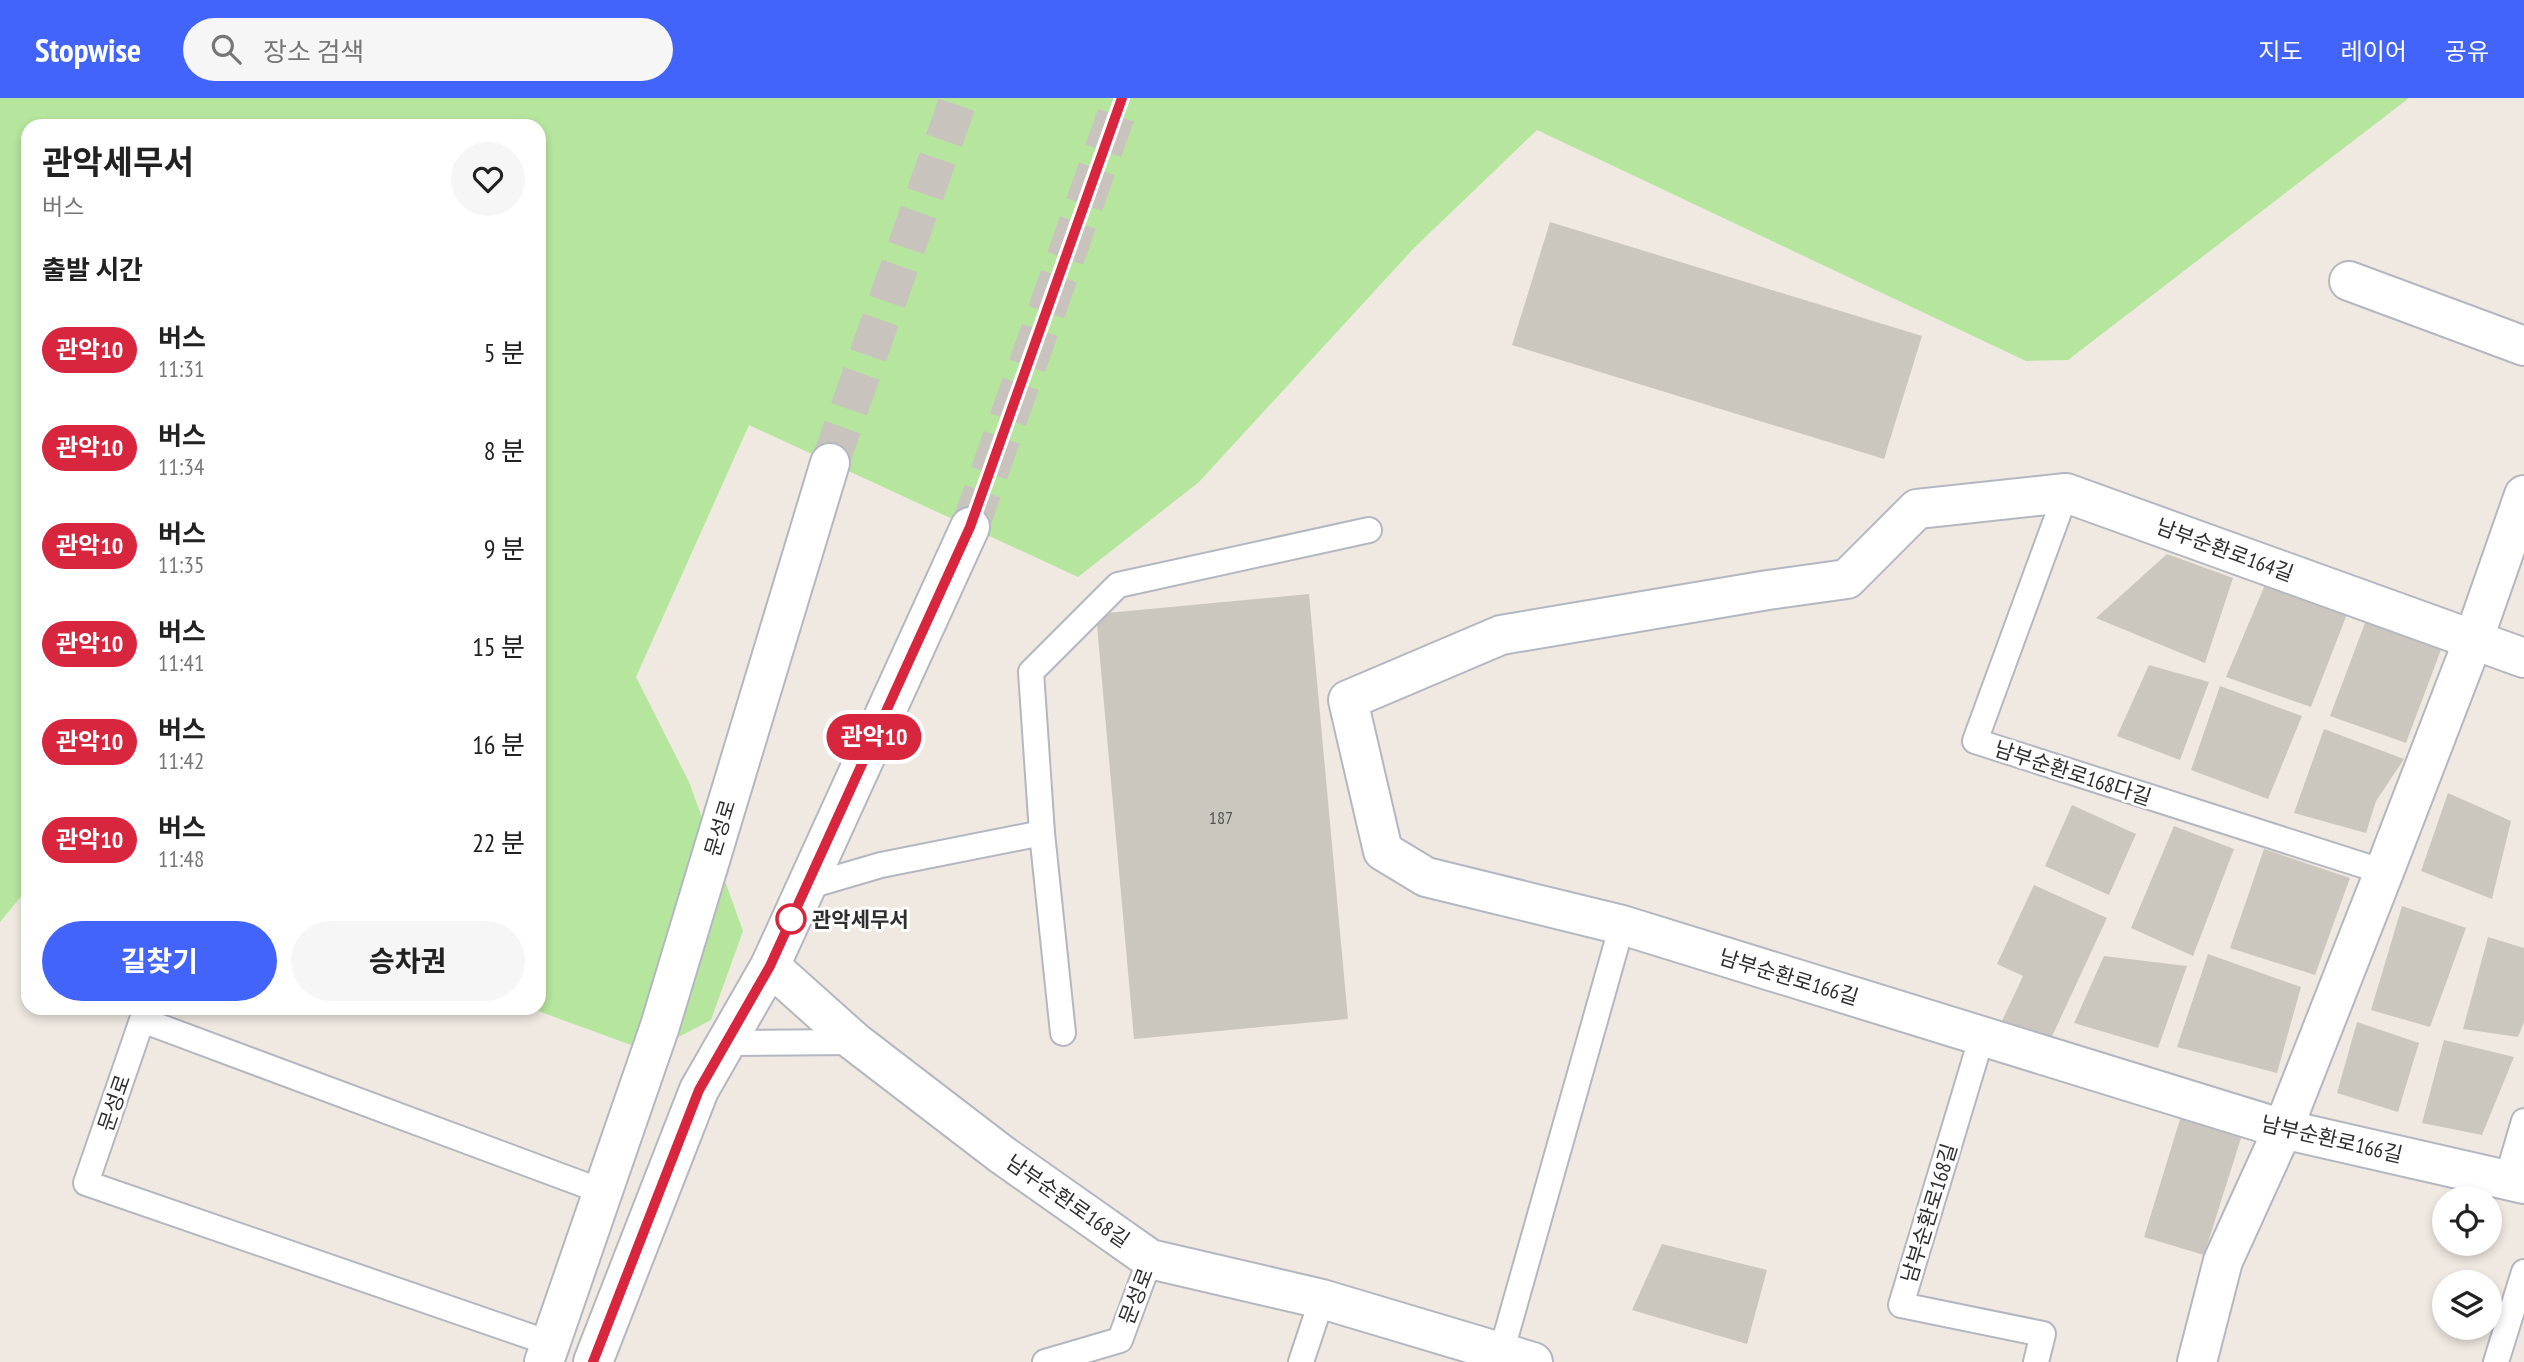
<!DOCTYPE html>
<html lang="ko">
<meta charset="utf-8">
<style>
:root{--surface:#fff;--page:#f6f6f6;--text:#222;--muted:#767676;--accent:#4264fb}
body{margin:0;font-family:"PT Sans Narrow","Noto Sans KR",sans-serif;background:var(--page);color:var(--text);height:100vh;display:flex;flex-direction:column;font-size:26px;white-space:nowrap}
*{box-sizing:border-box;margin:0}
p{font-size:23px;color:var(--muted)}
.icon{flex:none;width:38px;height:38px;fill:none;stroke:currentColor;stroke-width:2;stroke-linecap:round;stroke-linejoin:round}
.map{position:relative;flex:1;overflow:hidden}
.side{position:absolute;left:21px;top:21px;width:525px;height:896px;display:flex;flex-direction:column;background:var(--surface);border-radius:21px;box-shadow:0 4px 10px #0003}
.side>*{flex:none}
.badge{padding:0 14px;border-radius:23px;font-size:24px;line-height:46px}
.tools{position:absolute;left:2432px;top:1088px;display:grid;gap:14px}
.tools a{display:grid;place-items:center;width:70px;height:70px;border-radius:50%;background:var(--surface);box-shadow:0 4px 10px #0003;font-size:35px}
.map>.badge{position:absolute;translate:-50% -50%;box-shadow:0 0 0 4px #fff}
h2{padding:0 21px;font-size:26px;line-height:63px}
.round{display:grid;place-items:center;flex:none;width:74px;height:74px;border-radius:37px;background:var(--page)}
.head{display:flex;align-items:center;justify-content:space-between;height:119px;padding:0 21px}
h1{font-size:33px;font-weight:700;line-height:52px}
.cta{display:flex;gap:14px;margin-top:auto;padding:14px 21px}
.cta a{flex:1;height:80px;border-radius:42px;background:var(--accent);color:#fff;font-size:28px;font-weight:700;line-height:80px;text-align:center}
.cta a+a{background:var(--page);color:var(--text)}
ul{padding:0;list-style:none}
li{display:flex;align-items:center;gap:21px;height:98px;padding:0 21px}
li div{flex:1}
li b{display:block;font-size:26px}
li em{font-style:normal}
li .badge{min-width:77px;font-weight:700;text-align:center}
header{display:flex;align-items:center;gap:42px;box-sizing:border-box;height:98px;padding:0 35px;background:var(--accent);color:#fff}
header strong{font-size:33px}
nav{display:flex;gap:38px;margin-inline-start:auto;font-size:24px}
.search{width:490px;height:63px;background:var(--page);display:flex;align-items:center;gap:18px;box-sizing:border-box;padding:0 24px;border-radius:38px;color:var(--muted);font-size:26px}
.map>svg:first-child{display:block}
</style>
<header>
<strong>Stopwise</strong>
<div class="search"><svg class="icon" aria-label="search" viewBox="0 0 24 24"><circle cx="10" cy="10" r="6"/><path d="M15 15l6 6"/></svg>장소 검색</div>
<nav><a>지도</a><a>레이어</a><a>공유</a></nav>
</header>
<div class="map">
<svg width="2524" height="1264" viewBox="0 0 2524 1264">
<rect width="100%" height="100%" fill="#efe9e1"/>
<!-- green -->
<path fill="#b6e59e" d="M0,0h2409l-341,262 -42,1 -489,-231 -123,118 -215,234 -121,95 -329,-152 -113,252 53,105 54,149 -32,89 -61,32 -120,-44h9v-882h-511v762l-28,34z"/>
<!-- building -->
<g fill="#cbc7bf">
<path d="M1550,124l372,114 -38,123 -372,-114z"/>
<path d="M2167,456l66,24 -28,85 -109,-45z"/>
<path d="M2267,482l82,29 -38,98 -85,-30z"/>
<path d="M1309,496l39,425 -214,20 -38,-425z"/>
<path d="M2368,517l74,32 -36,96 -76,-27z"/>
<path d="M2149,567l60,17 -29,78 -63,-24z"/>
<path d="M2220,588l82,30 -34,83 -77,-29z"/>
<path d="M2324,631l80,30 -28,42 -10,32 -72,-20z"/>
<path d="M2448,695l63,28 -19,78 -71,-28z"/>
<path d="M2072,707l64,29 -27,61 -64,-29z"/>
<path d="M2174,728l60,23 -41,107 -62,-28z"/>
<path d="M2264,751l86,29 -35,97 -85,-27z"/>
<path d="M2034,787l73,33 -59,127 -47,-22 22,-47 -26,-12z"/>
<path d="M2402,808l64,22 -36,99 -59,-17z"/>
<path d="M2488,839l36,11v74l-6,15 -55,-8z"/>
<path d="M2208,856l93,33 -24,86 -100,-26z"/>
<path d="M2104,858l83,10 -29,82 -84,-25z"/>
<path d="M2357,924l62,21 -21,69 -61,-19z"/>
<path d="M2444,942l70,17 -32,78 -60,-12z"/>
<path d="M2181,1018l61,19 -38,120 -60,-18z"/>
<path d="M1662,1146l105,26 -20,74 -115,-34z"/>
</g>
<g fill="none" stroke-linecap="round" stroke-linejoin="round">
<!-- secondary-tunnel -->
<g stroke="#c8c4bd" stroke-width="38" stroke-dasharray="38 19" stroke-linecap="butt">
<path d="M830,365l129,-365"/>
<path d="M970,429l152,-429"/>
</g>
<defs>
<g id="service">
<path d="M2066,395l-91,248 409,131"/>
<path d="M1042,735l-11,-161 87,-87 251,-55"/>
<path d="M806,789l75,-22 161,-32 21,200"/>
<path d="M1982,938l-81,269 142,29 -7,28"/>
<path d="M726,945l129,-1"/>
<path d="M2507,1081l17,-58"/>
<path d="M552,1246l-466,-161 56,-163 459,171"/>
<path d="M1501,1255l121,-428"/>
<path d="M1045,1264l75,-22 30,-81"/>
<path d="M1301,1264l21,-63"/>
<path d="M2496,1264l28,-90"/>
</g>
<g id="minor">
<path d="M2349,183l175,65"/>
<path d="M2524,560l-458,-165 -149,16 -70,70 -79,11 -267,45 -153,65 35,151 43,26 196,48 661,204 241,55"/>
<path d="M770,868l85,76 146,112 149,105 172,40 211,63"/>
<path d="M2197,1264l26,-101 60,-132 101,-257 90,-234 50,-143"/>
</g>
<g id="secondary">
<path d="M544,1264l116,-336 170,-563"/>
<path d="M593,1264l106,-272 71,-124 200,-439"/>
</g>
</defs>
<!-- service casing -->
<use href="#service" stroke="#b4b7c1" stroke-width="28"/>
<!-- minor casing -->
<use href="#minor" stroke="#b4b7c1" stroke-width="42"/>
<!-- secondary casing -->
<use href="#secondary" stroke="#b4b7c1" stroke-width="42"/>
<!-- service -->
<use href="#service" stroke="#fff" stroke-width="24"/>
<!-- minor -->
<use href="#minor" stroke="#fff" stroke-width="38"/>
<!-- secondary -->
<use href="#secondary" stroke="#fff" stroke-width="38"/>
</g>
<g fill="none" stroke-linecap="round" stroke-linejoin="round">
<defs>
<path id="line" d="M593,1264l106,-272 71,-124 200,-439 152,-429"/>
</defs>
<!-- line casing -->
<use href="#line" stroke="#fff" stroke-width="16"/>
<!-- line -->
<use href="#line" stroke="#d7263d" stroke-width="10"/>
</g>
<!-- markers -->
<circle fill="#fff" stroke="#d7263d" stroke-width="3.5" cx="791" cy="821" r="14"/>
<g text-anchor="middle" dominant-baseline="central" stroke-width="6" stroke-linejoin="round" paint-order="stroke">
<!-- number labels -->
<g font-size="18" fill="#555452">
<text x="1221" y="719">187</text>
</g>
<!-- street labels -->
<g font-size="21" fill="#2e2e2e" stroke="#fff">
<text transform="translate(2225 452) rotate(20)">남부순환로164길</text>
<text transform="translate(2073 675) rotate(18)">남부순환로168다길</text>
<text transform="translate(720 730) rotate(-73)">문성로</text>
<text transform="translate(1789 879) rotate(17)">남부순환로166길</text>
<text transform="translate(114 1005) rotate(-71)">문성로</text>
<text transform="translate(2332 1041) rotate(13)">남부순환로166길</text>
<text transform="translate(1068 1103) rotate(35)">남부순환로168길</text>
<text transform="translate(1929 1115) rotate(-73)">남부순환로168길</text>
<text transform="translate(1136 1198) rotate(-69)">문성로</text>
</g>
<!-- stop labels -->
<g font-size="21" font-weight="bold" fill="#2e2e2e" stroke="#fff" text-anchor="start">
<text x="812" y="821">관악세무서</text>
</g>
</g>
</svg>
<div class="tools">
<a><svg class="icon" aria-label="locate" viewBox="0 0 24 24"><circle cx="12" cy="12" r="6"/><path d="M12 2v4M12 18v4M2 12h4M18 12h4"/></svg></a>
<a><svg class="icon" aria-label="layers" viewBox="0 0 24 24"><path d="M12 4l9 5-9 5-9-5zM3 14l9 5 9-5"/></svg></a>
</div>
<b class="badge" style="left:874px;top:639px;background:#d7263d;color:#fff">관악10</b>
<section class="side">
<div class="head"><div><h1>관악세무서</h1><p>버스</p></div><a class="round"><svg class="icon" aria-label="heart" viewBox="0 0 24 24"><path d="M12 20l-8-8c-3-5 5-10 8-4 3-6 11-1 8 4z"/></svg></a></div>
<h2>출발 시간</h2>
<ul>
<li><span class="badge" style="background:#d7263d;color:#fff">관악10</span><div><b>버스</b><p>11:31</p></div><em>5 분</em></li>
<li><span class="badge" style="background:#d7263d;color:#fff">관악10</span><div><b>버스</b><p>11:34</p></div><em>8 분</em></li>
<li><span class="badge" style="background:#d7263d;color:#fff">관악10</span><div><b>버스</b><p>11:35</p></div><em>9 분</em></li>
<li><span class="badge" style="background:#d7263d;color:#fff">관악10</span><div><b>버스</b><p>11:41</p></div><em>15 분</em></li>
<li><span class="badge" style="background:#d7263d;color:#fff">관악10</span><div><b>버스</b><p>11:42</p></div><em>16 분</em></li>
<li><span class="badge" style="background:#d7263d;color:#fff">관악10</span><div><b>버스</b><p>11:48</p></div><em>22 분</em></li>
</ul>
<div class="cta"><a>길찾기</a><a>승차권</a></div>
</section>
</div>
